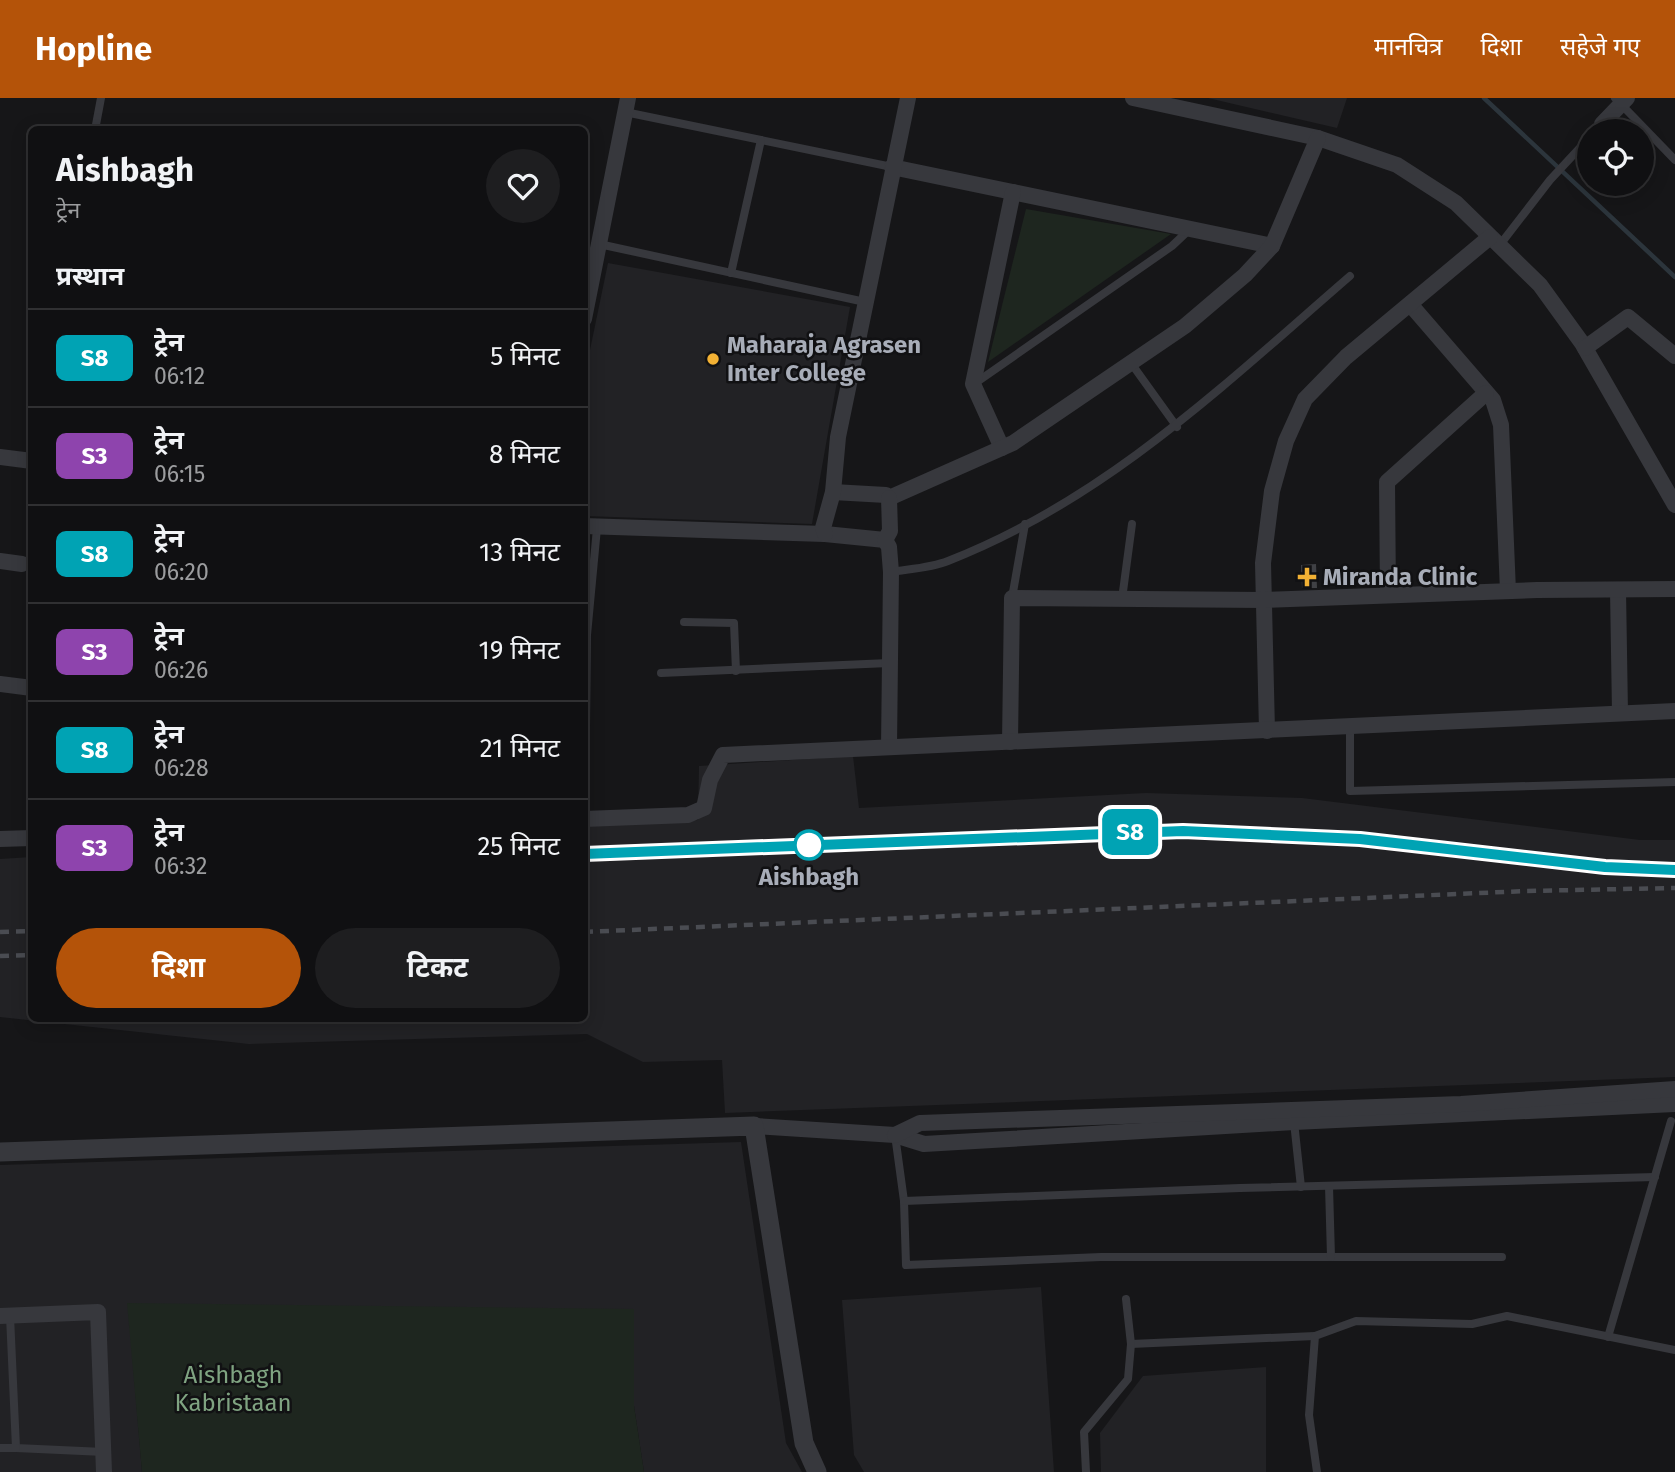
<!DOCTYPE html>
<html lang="hi">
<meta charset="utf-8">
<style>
:root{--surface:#101012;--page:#1e1e20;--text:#f1f3f6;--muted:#9c9d9f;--line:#303032;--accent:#b45309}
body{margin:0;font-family:"Fira Sans","Noto Sans Devanagari",sans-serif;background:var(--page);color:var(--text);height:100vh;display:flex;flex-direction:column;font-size:26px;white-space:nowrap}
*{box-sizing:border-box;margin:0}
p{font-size:23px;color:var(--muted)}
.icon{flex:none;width:38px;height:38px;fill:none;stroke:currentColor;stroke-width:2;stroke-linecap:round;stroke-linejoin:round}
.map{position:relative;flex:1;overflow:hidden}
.sheet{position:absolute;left:28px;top:28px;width:560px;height:896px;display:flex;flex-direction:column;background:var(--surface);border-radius:10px;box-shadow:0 4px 18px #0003,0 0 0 2px var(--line)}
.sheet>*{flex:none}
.badge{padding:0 14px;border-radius:10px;font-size:24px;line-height:46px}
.controls{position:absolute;left:1577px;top:21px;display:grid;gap:14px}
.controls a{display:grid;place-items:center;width:77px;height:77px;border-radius:50%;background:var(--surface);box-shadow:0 4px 18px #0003,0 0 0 2px var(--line);font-size:35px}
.map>.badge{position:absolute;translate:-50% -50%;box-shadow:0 0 0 4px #fff}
h2{padding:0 28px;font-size:26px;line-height:63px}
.round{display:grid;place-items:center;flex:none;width:74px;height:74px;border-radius:37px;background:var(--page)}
.head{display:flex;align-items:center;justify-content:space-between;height:119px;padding:0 28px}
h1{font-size:33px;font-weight:700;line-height:52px}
.action{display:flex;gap:14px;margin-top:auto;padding:14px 28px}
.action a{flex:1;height:80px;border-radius:42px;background:var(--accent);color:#fff;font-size:28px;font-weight:700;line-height:80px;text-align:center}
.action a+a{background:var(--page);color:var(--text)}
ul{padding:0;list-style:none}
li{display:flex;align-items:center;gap:21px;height:98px;padding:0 28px;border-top:2px solid var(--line)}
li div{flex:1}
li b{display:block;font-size:26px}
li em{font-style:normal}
li .badge{min-width:77px;font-weight:700;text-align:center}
header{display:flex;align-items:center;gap:42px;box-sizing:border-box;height:98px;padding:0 35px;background:var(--accent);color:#fff}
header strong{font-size:33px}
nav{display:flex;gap:38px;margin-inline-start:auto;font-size:24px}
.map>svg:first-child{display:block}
</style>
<header>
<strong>Hopline</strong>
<nav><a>मानचित्र</a><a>दिशा</a><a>सहेजे गए</a></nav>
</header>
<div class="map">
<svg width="1675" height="1374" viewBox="0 0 1675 1374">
<rect width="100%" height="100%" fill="#161618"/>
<!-- built -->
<g fill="#222225">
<path d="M1208,0h139l-10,30z"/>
<path d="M608,165l242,44 -38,217 -227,-8v-142z"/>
<path d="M853,658l6,52 287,-15 156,5 338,42h35v237l-950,36 -3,-53 -79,2 -56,-28 -338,10 -249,-27v-158l31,-2 1,161h552l1,-193 113,-5 1,-54z"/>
<path d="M741,1044l45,301 16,29h-158l-10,-66 -506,-103 14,169h-142v-307z"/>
<path d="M1041,1189l13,185h-190l-10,-17 -12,-155z"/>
<path d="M1266,1269v105h-165l-1,-39 43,-57z"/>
</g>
<!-- green -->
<g fill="#1e261f">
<path d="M1026,111l145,25 -183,128z"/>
<path d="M127,1205l507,6v97l10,66h-502z"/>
</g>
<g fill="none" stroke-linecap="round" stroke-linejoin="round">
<!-- stream -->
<path stroke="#2c353c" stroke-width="4.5" d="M1484,0l191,179"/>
</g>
<!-- building -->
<path fill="#404145" d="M1316,466l1,24h-15l-1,-23z"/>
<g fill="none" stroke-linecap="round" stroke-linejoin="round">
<!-- service -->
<g stroke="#37383d" stroke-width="8">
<path d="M1615,0l60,62"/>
<path d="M625,14l267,55"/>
<path d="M95,32l6,-32"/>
<path d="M599,146l266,58"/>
<path d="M1499,148l51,-66 39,-42"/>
<path d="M731,175l30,-133"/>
<path d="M1131,265l46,64"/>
<path d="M974,286l198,-138 18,-17"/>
<path d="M891,474c18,-3 40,-4 57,-11 157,-61 277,-177 402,-285"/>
<path d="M1012,500l13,-74"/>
<path d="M1122,501l10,-75"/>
<path d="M684,524l50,1 2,48"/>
<path d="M661,575l228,-10"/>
<path d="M1350,628v65l325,-9"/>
<path d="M585,721l2,-184 10,-107"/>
<path d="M1294,1024l7,65"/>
<path d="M895,1037l9,66 2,64 195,-8h401"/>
<path d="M1329,1088l2,71"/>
<path d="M904,1103l336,-13 415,-11"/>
<path d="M10,1218l6,132 88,4"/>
<path d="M1608,1239l63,-216"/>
<path d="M1131,1246l184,-8"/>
<path d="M0,1350h16"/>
<path d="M1086,1374l-2,-40 44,-53 3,-35 -5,-45"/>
<path d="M1317,1374l-8,-57 6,-79 41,-15 116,3 35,-8 168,34"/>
</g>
<!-- minor -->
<g stroke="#37383d" stroke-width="16">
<path d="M1133,0l185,40 79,27 59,38 84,82 42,58 93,162"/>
<path d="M1602,26l25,-26"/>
<path d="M892,69l380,79"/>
<path d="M1410,206l83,96 8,25 7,166"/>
<path d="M584,221l44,-221"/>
<path d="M1585,250l43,-31 47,39"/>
<path d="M1002,350l-29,-64 40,-192"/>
<path d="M0,359l32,4"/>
<path d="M833,394l53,3 3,3 124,-55 172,-117 60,-51 27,-29 46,-108"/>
<path d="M584,428l241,8 60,6"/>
<path d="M825,436l-2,-6 10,-36 5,-55 70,-339"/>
<path d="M0,463l22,3"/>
<path d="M1618,492l2,123"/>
<path d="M1388,497l-1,-113 99,-89"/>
<path d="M0,586l32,4"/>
<path d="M1267,633l-4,-168 9,-72 14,-50 19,-42 41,-42 144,-120"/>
<path d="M1010,644l2,-144 252,2 273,-10 138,-1"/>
<path d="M889,649l2,-175 -2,-25 -4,-7 5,-9 -1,-33"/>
<path d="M584,721l104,-4 16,-7 6,-28 13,-25 952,-44"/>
<path d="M0,741l32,-1"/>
<path d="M754,1028l141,9 29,9 370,-22 381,-18"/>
<path d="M895,1037l25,-12 541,-19 214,-15"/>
<path d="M0,1218l98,-4 6,160"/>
</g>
<!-- tertiary -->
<path stroke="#37383d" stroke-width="19" d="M0,1054l754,-26 50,317 13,29"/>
<!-- rail -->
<g stroke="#4a4c52" stroke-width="4.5" stroke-dasharray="9 7" stroke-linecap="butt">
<path d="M584,756l599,-23 177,8 245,28 70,3"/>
<path d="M0,834l32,-1"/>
<path d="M584,834l942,-41 149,-3"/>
<path d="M0,858l32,-1"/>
</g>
</g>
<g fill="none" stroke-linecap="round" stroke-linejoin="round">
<defs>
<path id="line" d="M584,756l599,-23 177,8 245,28 70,3"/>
</defs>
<!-- line casing -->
<use href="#line" stroke="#fff" stroke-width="16"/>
<!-- line -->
<use href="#line" stroke="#00a3b4" stroke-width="10"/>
</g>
<!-- markers -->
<g fill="#f2b134" stroke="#111113" stroke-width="2.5">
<circle cx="713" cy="261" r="7"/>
<path d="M1303.5 468.5h7v7h7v7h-7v7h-7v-7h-7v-7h7z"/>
</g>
<circle fill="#fff" stroke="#00a3b4" stroke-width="3.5" cx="809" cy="747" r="14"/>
<g text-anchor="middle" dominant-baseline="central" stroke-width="5" stroke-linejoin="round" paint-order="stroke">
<!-- poi labels -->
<g font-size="24" font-weight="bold" fill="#a8adb8" stroke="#111113" text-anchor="start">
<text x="727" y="247">Maharaja Agrasen<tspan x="727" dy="28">Inter College</tspan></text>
<text x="1323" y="479">Miranda Clinic</text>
</g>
<!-- stop labels -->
<g font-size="24" font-weight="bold" fill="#a8adb8" stroke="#111113">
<text x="809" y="779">Aishbagh</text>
</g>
<!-- park labels -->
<g font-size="24" fill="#7fa381" stroke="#111113">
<text x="233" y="1277">Aishbagh<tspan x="233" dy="28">Kabristaan</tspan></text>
</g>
</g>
</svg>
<div class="controls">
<a><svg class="icon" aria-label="locate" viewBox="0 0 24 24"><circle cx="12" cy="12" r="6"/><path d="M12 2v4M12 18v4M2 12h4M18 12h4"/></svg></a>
</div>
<b class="badge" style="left:1130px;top:734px;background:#00a3b4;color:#fff">S8</b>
<section class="sheet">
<div class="head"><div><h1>Aishbagh</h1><p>ट्रेन</p></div><a class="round"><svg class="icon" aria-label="heart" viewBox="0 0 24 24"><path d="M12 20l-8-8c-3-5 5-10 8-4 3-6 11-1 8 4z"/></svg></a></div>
<h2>प्रस्थान</h2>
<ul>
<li><span class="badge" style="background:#00a3b4;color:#fff">S8</span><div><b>ट्रेन</b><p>06:12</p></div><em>5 मिनट</em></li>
<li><span class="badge" style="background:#8e44ad;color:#fff">S3</span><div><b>ट्रेन</b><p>06:15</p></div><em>8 मिनट</em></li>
<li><span class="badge" style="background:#00a3b4;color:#fff">S8</span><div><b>ट्रेन</b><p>06:20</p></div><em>13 मिनट</em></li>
<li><span class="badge" style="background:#8e44ad;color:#fff">S3</span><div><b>ट्रेन</b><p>06:26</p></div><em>19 मिनट</em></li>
<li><span class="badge" style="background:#00a3b4;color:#fff">S8</span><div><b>ट्रेन</b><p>06:28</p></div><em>21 मिनट</em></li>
<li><span class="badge" style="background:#8e44ad;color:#fff">S3</span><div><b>ट्रेन</b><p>06:32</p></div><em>25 मिनट</em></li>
</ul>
<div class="action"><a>दिशा</a><a>टिकट</a></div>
</section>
</div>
